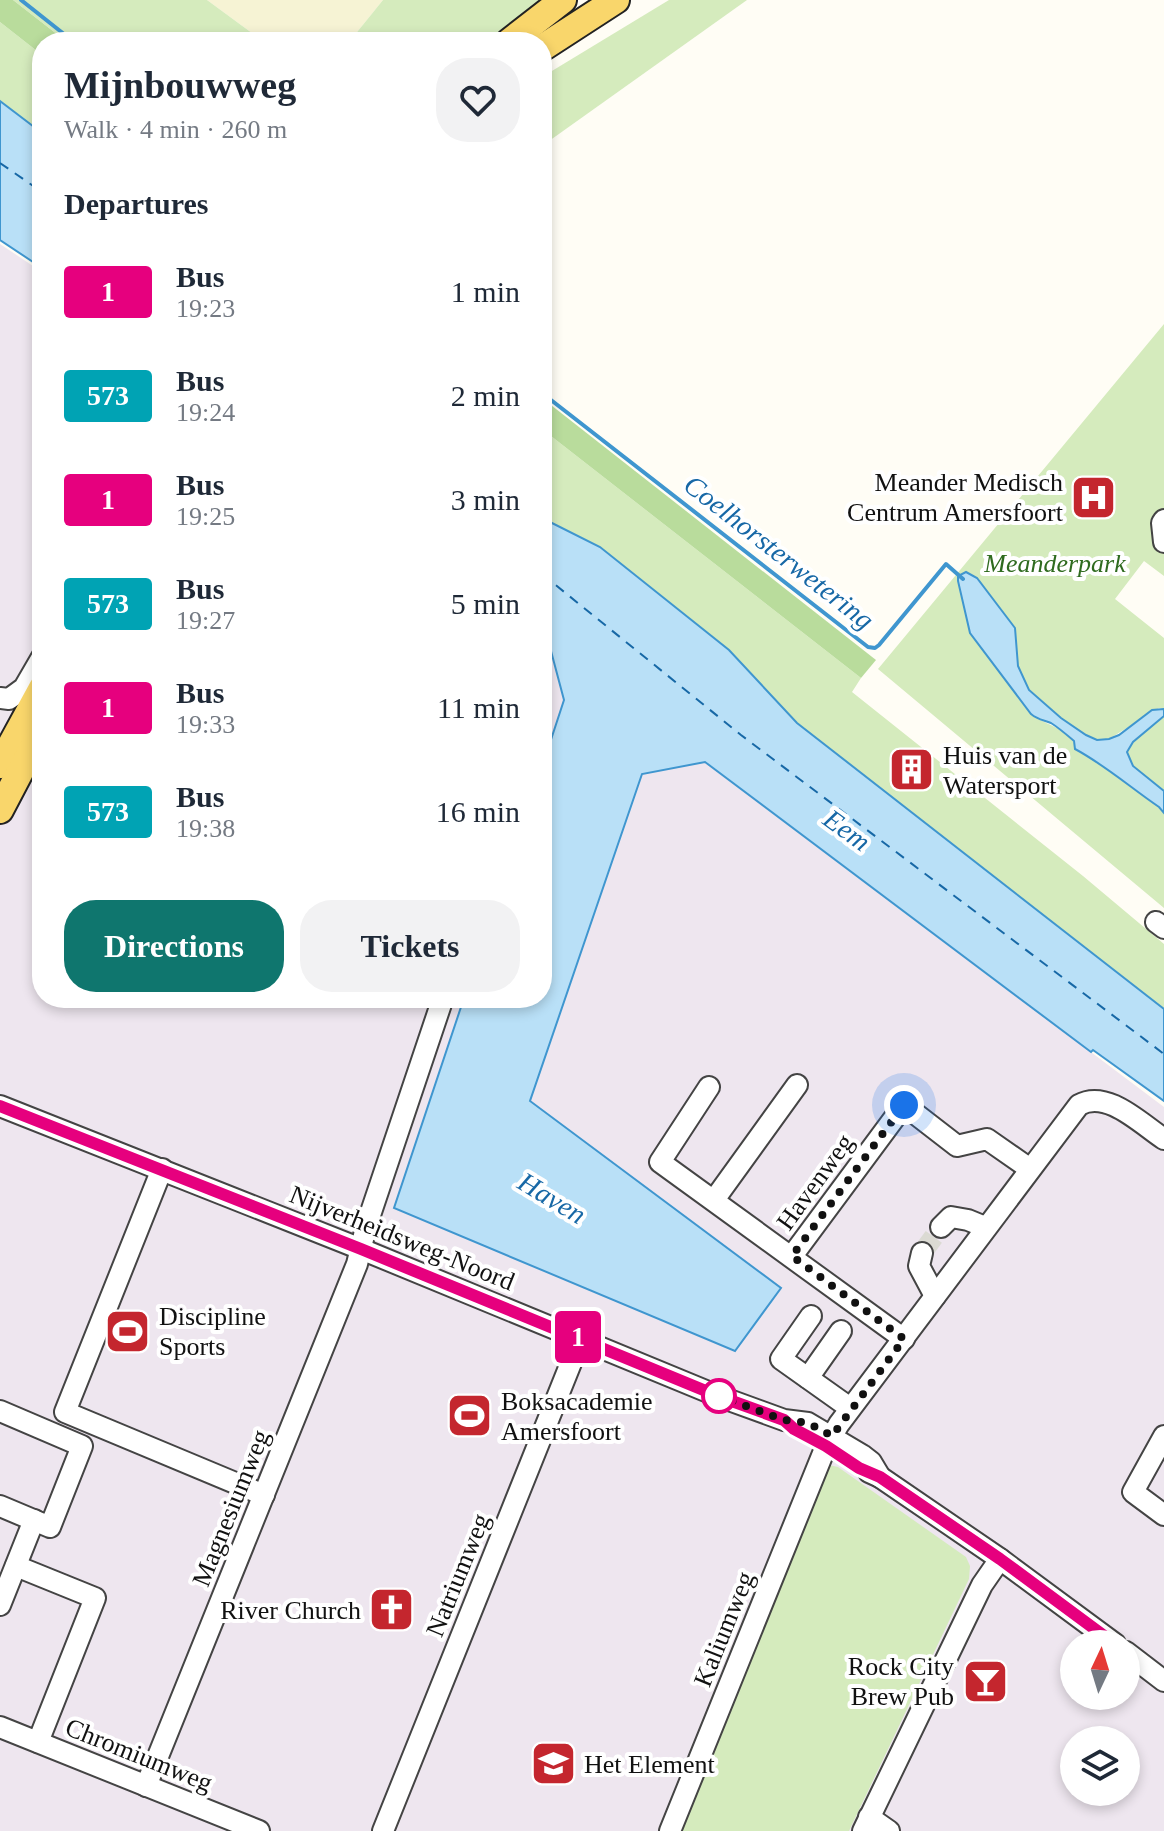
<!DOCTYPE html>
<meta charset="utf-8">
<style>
:root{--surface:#fff;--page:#f2f2f3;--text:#1f2937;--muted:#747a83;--accent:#0f766e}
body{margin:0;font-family:Georgia,serif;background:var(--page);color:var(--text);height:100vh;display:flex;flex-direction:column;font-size:30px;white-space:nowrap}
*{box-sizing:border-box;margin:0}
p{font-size:26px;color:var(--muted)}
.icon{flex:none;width:44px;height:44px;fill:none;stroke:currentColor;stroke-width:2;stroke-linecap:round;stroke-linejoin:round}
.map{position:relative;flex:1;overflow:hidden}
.details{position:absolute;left:32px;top:32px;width:520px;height:976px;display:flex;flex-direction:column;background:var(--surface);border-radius:32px;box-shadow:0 4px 12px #0003}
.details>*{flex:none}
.badge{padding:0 16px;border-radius:6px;font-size:28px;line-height:52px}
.needle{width:52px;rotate:4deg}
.buttons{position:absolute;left:1060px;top:1630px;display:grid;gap:16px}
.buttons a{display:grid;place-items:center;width:80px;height:80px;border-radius:50%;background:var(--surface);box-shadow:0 4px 12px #0003;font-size:40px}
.you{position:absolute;width:40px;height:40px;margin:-20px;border:6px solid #fff;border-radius:50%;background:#1a73e8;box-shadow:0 0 0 12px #1a73e833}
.map>.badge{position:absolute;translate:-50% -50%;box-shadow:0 0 0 4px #fff}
h2{padding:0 32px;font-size:30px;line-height:72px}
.round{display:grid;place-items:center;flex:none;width:84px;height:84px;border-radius:32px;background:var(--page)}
.overview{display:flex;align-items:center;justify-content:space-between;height:136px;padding:0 32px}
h1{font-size:38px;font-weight:700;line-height:60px}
.primary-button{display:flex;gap:16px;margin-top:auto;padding:16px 32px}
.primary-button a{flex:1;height:92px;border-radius:32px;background:var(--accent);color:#fff;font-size:32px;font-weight:700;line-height:92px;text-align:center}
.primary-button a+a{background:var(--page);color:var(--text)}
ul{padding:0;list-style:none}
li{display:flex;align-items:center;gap:24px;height:104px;padding:0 32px}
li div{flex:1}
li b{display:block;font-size:30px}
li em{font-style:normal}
li .badge{min-width:88px;font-weight:700;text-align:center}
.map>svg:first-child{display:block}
</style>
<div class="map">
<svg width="1164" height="1831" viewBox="0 0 1164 1831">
<rect width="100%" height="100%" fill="#fffdf5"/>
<!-- industrial -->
<g fill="#eee6ef" fill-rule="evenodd">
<path d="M0,244l42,28v726h422l-70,210 362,112 24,-33 -250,-186 112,-327 63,-12 459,345v724h-1164zM1074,1644h52v52h-52zM1074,1740h52v52h-52z"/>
<path d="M542,632l5,3 17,65 -22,67z"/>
</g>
<!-- farmland -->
<path fill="#f6f3d4" d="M207,0h176l-34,42h-85z"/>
<!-- green -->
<g fill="#d5ebbd">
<path d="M13,0h194l57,42h-197z"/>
<path d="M383,0h164l-55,42h-143z"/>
<path d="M669,0h78l-205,146v-69z"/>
<path d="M0,22l42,33v78l-42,-32z"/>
<path d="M1164,324v252l-20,-15 -29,38 49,39v71l-5,-1 -50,31 -12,1 -11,-5 -25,-17 -32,-28 -11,-24 -3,-38 -49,-56 -8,4v5l12,52 61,81c14,12 41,14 45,35 29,17 55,39 83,58l5,6v95l-286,-239z"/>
<path d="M542,429l319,249 -9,14 231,184 81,68v65l-367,-286 -68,-73 -129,-103 -58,-29z"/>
<path d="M1164,716v75l-31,-25 -6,-15 6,-9z"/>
<path d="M829,1465l9,2 128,90 4,9 -1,13 -120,252h-173z"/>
</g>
<!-- forest -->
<g fill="#b9dc9c">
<path d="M0,0h13l54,42h-25v13l-42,-33z"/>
<path d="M542,398l334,262 -15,18 -319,-249z"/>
</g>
<!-- water -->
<g fill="#b9e0f7" stroke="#3f96cf" stroke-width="2">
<path d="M0,101l42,32v135l-42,-28z"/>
<path d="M542,518l58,29 129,103 68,73 367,286v92l-71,-51 -2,2 -386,-290 -63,12 -112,327 251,187 -46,63 -341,-143 70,-210h78v-231l22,-67 -17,-64 -5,-4z"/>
<path d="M966,572l11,6 38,50 3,38 11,24 32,28 25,17 11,5 12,-1 10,-4 33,-25 12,-1v7l-31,26 -6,10 6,14 31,25v22l-5,-6c-28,-19 -54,-42 -84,-58l-1,-8c-7,-6 -15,-13 -23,-18 -7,-3 -13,-3 -20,-9l-61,-81 -12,-52v-5z"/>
</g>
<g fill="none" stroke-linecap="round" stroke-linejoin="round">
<!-- stream -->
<g stroke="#3f96cf" stroke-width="4">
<path d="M21,0l53,42"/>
<path d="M542,393l326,254 7,1 4,-3 67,-81 17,15"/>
</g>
<!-- ferry -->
<g stroke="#1768a6" stroke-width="2" stroke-dasharray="10 8" stroke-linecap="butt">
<path d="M0,163l42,29"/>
<path d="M542,574l199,161 423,319"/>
</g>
<!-- minor-tunnel -->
<path stroke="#dbdad3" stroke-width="20" stroke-dasharray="20 10" stroke-linecap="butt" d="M922,1253l19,-26"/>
<defs>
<g id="minor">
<path d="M1164,520l-2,3 2,19"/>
<path d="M0,698l9,1 15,-11 18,-31"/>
<path d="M1156,922l8,6"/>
<path d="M709,1087l-49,75 244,177"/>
<path d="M0,1106l361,143 357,147 66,24 24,3 54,32 9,7 9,15"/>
<path d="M162,1169l-97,243 199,83"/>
<path d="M714,1200l83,-115"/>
<path d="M941,1227l10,-10 17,3 17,7"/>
<path d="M922,1253l-3,13 16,30"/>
<path d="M792,1256l112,-151 53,41 30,-7 43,30"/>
<path d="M811,1316l-30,43 69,49"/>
<path d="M808,1378l33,-47"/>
<path d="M0,1411l82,35 -32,81 -50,-21"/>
<path d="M1164,1436l-31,56 31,23"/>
<path d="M869,1472l11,5 120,82 115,85"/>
<path d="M16,1566l79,32 -57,144"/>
<path d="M0,1605l34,-85"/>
<path d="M1126,1652l38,29"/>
<path d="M0,1727l259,104"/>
<path d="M146,1786l211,-522 9,-37 77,-229"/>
<path d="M869,1817l20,14"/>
<path d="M383,1831l198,-493"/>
<path d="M670,1831l156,-385 13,-22 240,-319c28,-16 62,19 85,34"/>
<path d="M863,1831l119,-246 18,-26"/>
</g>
<g id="major">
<path d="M509,42l54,-42"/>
<path d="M542,48l74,-48"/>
<path d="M0,765l42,-77"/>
<path d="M0,810l42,-80"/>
</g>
</defs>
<!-- minor casing -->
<use href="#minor" stroke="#444" stroke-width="24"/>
<!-- major casing -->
<use href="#major" stroke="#222" stroke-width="30"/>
<!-- minor -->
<use href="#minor" stroke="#fff" stroke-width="20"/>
<!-- major -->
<use href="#major" stroke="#f9d66b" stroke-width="26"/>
</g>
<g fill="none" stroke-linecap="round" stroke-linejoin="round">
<defs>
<path id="line" d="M0,1106l361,143 357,147 66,24 10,9 32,17 33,22 21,9 120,82 115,85"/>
</defs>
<!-- line casing -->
<use href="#line" stroke="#fff" stroke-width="18"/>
<!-- line -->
<use href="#line" stroke="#e6007e" stroke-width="12"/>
<!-- walk -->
<path stroke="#111" stroke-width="8" stroke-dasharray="0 14.4" d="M719,1396l65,24 24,3 24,13 72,-97 -112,-83 112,-151"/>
</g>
<!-- icons -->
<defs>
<symbol id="hospital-square" viewBox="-11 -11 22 22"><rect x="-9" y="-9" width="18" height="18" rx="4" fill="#c4262e" stroke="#fff"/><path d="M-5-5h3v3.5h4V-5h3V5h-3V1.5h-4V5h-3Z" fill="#fff"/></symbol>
<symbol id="building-square" viewBox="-11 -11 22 22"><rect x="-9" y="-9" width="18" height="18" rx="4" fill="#c4262e" stroke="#fff"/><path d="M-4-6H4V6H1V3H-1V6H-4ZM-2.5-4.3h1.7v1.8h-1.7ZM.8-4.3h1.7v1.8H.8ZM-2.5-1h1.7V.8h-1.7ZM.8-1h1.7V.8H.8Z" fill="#fff"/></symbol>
<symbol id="stadium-square" viewBox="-11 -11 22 22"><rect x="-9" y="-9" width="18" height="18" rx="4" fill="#c4262e" stroke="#fff"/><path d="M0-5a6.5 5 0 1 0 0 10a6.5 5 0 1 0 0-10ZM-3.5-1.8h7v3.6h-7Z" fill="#fff"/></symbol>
<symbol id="church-square" viewBox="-11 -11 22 22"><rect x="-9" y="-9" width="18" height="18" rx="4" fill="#c4262e" stroke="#fff"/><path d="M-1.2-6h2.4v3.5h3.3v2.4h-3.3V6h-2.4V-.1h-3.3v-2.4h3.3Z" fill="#fff"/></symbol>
<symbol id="bar-square" viewBox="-11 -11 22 22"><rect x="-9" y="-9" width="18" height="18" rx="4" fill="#c4262e" stroke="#fff"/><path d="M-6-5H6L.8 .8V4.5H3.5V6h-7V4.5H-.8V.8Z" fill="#fff"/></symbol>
<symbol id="school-square" viewBox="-11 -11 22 22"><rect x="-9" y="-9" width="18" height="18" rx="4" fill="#c4262e" stroke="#fff"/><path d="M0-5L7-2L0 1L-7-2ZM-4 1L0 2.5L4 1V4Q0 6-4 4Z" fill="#fff"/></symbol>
</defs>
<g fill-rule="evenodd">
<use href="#hospital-square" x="1068" y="472" width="51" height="51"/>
<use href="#building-square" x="886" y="744" width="51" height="51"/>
<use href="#stadium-square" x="102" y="1306" width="51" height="51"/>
<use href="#stadium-square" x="444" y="1390" width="51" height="51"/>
<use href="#church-square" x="366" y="1584" width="51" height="51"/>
<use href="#bar-square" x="960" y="1656" width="51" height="51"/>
<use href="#school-square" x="528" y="1738" width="51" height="51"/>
</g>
<!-- markers -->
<circle fill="#fff" stroke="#e6007e" stroke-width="4" cx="719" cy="1396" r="16"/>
<g text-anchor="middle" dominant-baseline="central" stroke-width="8" stroke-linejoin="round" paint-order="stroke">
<!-- poi labels -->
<g font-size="26" fill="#111" stroke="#fff" text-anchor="start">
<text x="1063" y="482" text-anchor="end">Meander Medisch<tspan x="1063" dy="30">Centrum Amersfoort</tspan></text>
<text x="943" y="755">Huis van de<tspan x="943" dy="30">Watersport</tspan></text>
<text x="159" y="1316">Discipline<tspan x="159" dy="30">Sports</tspan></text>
<text x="501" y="1401">Boksacademie<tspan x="501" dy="30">Amersfoort</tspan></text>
<text x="361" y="1610" text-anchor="end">River Church</text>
<text x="954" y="1666" text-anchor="end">Rock City<tspan x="954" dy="30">Brew Pub</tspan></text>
<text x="584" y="1764">Het Element</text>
</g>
<!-- park labels -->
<g font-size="26" font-style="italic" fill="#2f6b1f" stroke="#fff">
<text x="1055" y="563">Meanderpark</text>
</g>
<!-- street labels -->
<g font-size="26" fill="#111" stroke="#fff">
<text transform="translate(815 1182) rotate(-54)">Havenweg</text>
<text transform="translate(402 1238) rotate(22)">Nijverheidsweg-Noord</text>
<text transform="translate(231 1508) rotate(-68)">Magnesiumweg</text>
<text transform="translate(458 1575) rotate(-68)">Natriumweg</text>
<text transform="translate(724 1629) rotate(-68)">Kaliumweg</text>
<text transform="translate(139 1755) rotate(22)">Chromiumweg</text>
</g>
<!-- water labels -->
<g font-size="28" font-style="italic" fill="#1768a6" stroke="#fff">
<text transform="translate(779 552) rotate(38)">Coelhorsterwetering</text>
<text transform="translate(847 830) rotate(36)">Eem</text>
<text transform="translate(552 1198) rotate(31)">Haven</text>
</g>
</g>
</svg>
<div class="buttons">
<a><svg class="needle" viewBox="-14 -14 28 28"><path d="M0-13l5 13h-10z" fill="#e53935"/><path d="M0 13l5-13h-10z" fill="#747a83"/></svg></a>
<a><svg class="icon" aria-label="layers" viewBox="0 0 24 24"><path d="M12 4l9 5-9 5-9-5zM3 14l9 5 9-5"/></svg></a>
</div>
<div class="you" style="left:904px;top:1105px"></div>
<b class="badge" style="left:578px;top:1337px;background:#e6007e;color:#fff">1</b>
<section class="details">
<div class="overview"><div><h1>Mijnbouwweg</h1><p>Walk · 4 min · 260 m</p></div><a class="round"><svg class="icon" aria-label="heart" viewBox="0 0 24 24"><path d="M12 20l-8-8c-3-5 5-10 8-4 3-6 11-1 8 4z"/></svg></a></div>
<h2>Departures</h2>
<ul>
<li><span class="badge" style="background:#e6007e;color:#fff">1</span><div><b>Bus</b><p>19:23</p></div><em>1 min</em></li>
<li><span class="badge" style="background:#00a3b4;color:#fff">573</span><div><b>Bus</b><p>19:24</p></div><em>2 min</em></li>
<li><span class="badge" style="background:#e6007e;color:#fff">1</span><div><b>Bus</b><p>19:25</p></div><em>3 min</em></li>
<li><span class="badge" style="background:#00a3b4;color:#fff">573</span><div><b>Bus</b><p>19:27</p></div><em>5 min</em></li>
<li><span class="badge" style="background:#e6007e;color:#fff">1</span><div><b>Bus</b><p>19:33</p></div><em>11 min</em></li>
<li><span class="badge" style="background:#00a3b4;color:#fff">573</span><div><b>Bus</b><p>19:38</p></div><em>16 min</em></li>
</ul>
<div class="primary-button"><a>Directions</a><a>Tickets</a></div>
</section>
</div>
